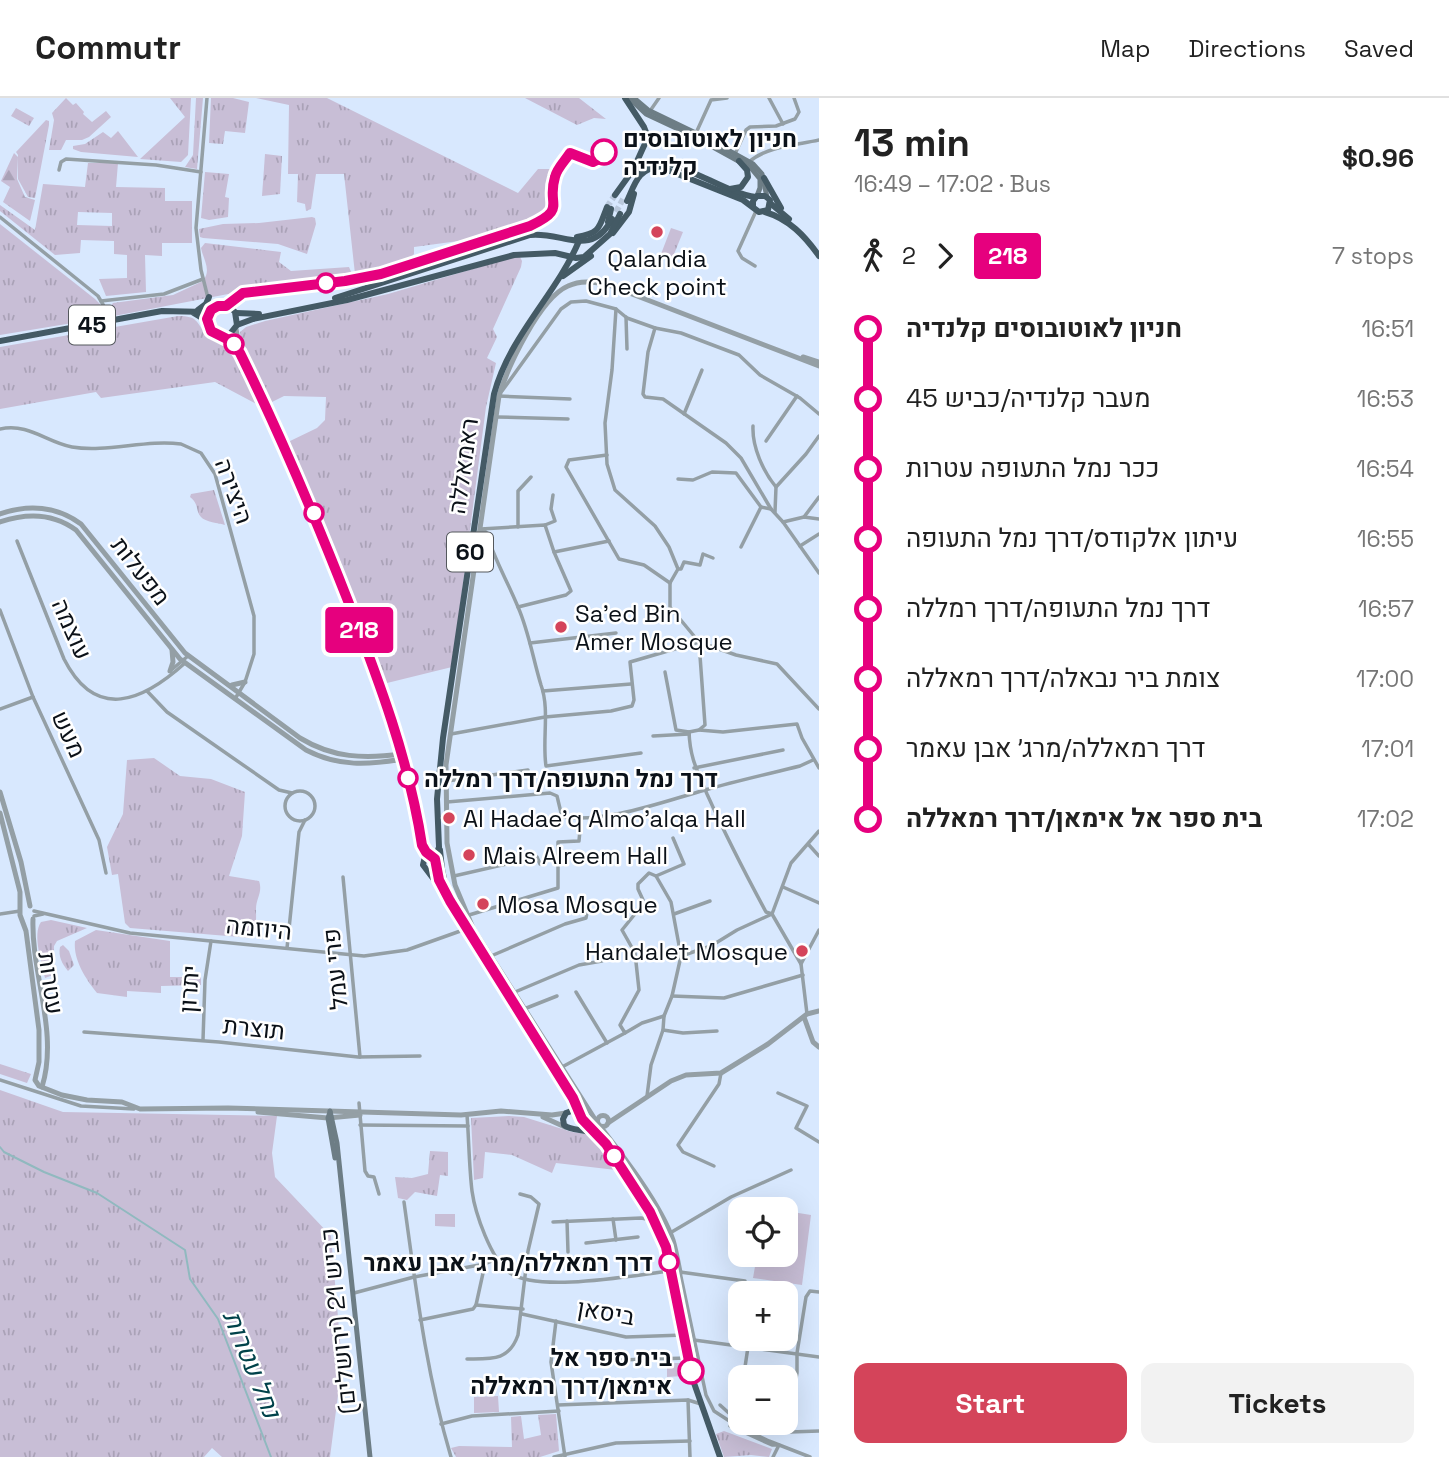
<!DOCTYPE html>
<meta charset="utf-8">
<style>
:root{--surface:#fff;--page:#f2f2f2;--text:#222;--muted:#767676;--line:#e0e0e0;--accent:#d4445a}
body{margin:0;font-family:"Space Grotesk",Heebo,sans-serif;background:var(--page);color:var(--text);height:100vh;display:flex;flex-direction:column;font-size:26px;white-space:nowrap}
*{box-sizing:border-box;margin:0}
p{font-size:23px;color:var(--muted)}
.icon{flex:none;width:38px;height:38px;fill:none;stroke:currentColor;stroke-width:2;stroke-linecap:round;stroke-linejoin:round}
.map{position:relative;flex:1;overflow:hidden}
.side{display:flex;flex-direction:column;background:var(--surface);width:630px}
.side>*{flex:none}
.badge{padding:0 14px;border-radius:5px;font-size:24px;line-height:46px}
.controls{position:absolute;left:728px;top:1099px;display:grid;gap:14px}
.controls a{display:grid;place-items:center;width:70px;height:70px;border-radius:14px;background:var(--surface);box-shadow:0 7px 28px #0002;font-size:35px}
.map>.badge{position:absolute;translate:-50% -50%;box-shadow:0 0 0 4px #fff}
.legs{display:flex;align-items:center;gap:10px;height:77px;padding:0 35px;font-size:23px}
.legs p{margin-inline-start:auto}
.head{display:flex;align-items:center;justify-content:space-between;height:119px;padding:0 35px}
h1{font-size:38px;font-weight:800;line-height:52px}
.primary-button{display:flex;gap:14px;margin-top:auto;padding:14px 35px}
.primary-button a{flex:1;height:80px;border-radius:14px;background:var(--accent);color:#fff;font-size:28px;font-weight:800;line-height:80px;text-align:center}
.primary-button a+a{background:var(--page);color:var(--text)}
ul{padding:0 35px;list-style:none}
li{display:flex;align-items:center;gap:24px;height:70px;font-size:26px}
li i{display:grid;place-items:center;width:10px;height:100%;margin:0 9px;background:currentColor}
li i::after{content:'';width:18px;height:18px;margin:-9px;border:5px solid;border-radius:50%;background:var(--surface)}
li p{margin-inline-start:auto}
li:first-child i{background:linear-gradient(#0000 50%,currentColor 0)}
li:last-child i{background:linear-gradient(currentColor 50%,#0000 0)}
header{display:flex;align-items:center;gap:42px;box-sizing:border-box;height:98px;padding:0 35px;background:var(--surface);border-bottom:2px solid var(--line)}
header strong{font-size:33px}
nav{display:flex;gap:38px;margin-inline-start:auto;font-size:24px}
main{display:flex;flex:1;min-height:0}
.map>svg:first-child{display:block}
</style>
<header>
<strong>Commutr</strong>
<nav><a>Map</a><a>Directions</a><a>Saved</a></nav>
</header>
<main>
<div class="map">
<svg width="819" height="1359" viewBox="0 0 819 1359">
<defs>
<pattern id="grass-tufts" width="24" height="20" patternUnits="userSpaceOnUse" patternTransform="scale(1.75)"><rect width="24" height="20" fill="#c8bed6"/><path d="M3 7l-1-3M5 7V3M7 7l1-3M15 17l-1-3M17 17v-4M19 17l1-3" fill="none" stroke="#aaa2b7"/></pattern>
<pattern id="forest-firs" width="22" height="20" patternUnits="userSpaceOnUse" patternTransform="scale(1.75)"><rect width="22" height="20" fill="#c8bed6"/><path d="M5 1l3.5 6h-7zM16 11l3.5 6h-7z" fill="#aaa2b7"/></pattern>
</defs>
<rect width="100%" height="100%" fill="#d8e8fe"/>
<!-- grass -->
<g fill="url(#grass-tufts)" fill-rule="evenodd">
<path d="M66,0l7,7 3,-2 8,9 -1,2 9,8 14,-11 5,6 -22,20 -7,3h-16l-5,10h-12l5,-30 -2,-7z"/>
<path d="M170,0h21l-3,57 -7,7 -41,-3 45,-42z"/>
<path d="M196,0h7l-6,71 -12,-2 8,-12z"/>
<path d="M211,0h22l16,4 -4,31 -20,-2 -2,13 -14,-1z"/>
<path d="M256,0h71l191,95 20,-24h14l-2,33 -16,18 -9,6 -44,12 -67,9v7l-8,10 -51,10 -11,-100h-28l-5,35 -5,2 -1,-7 -8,-2 1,-28h-10l1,-69z"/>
<path d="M525,0h54l27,21 -12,-1 -17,7z"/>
<path d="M16,10l18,10 -5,8 -18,-10z"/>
<path d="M46,22l3,1v4l-14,73 -7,-1 -10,-18v-24l-2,-3z"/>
<path d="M118,33l20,26 -57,-5 -8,-3v-3l12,-2 18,-12 8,6z"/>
<path d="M265,56l17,2 -2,38 -18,2z"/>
<path d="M88,65h30l-2,24 49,1v13h27v42h-30v13l-17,-1 1,37 -40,4 -7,-17 28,-1v-23l-13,-1v-13l-33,-1 -1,13 -25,2 -55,-44v-6l35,25 8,-46 42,3zM78,114l34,1v13l-35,-1z"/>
<path d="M205,74l24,2 -4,23 4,1 -1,19 -19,3 -8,-2z"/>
<path d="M312,119l3,1 1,6 -9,30 -29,-10 -75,-6 -3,-1 -1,-8 24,-5 36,-1z"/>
<path d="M0,126l95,75 5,5 3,14 -103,17z"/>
<path d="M671,130l12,4 -11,27 -11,-5z"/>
<path d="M205,145l76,9 -2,10 12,9 58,-4 3,7 -103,16 -135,26 -2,-2 -2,-7 3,-4 60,-8 30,-14c9,-11 0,-22 -2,-33z"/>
<path d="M520,159l2,4 -1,6 -28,62 4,8 -10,21 9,5 -10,44 -34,260 -69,17 -95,-242 29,-14 8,-8 1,-23 -42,-1 -14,7 -27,-56 -3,-15 6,-5 19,-6 123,-27 122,-36z"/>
<path d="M178,218c21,0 17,6 29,19 6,7 18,7 23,13 16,17 26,41 36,61l-51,-27 -114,16 -5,-6 -96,17v-62z"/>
<path d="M214,392l11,35c-6,-2 -20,-3 -24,-8 -6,-6 -1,-12 -11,-20l1,-3z"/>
<path d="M154,660l26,18 31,3 34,13 -3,44 -13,40 30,5c4,11 -3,17 -3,28 0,11 1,18 -4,29l-122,-10 -5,-5 -7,-49 -6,1 -5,-28 16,-33 4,-54z"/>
<path d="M51,822l36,8 -30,13 -3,5 -1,29 -8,3c-3,-16 -13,-43 -4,-56z"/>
<path d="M96,832l74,11v36h31v8l-40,1v7l-34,-2v6l-30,-4c-11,-14 -24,-33 -22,-52z"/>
<path d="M63,847l6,6 5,14 -6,6c-6,-7 -10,-15 -8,-24z"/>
<path d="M0,966l31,10 -4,9 -27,-9z"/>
<path d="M0,992l63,22 214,4 -5,37 3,24 56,59 11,128 -12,93h-108l-10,-9 -8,9h-204z"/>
<path d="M509,1018l15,1 48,15 15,2 8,4 21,32 -60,-7 -4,10 -40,-18 -27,-3 -2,26 -9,2 -3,-62z"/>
<path d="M430,1053l18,1v24l-8,-1 -3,21 -22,-4 -8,8 -9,-2 -3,-21 17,1 16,-4z"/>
<path d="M556,1316l3,37 -19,6h-84l-5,-9 8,-2 53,1 -1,-30 10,-1 3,23 17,-4 -3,-20z"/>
<path d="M724,1333l48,18 -3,8 -18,-2 -27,2 -8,-23z"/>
</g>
<!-- forest -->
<path fill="url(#forest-firs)" d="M14,55l4,4 -1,22 8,18 10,3 -5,21 -27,-19 7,-15 -9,-6z"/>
<!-- garden -->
<g fill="#c8bed6">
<path d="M786,1113l25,4 -9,70 -49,-7 4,-23h29z"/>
<path d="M435,1116h20v13l-20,-1z"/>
<path d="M667,1265h15l1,13 -16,1z"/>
<path d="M498,1298l1,16 -25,1v-16z"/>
</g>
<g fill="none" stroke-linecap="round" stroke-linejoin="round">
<!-- stream -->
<path stroke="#90b9bf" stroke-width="2" d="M0,1049l4,5 40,20 53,21 88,57 5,29 28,40 53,138"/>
<!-- trunk-tunnel -->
<g stroke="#b9c8dc" stroke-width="6" stroke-dasharray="6 3" stroke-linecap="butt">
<path d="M607,109l8,-12"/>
<path d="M616,114l7,-13"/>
</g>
<!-- minor -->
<g stroke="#949fa5" stroke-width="3.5">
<path d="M207,0l-11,130 5,42 10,40"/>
<path d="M769,0l14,26"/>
<path d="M650,13l9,-13"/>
<path d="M696,35l15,-33 16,-2"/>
<path d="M735,56l11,-24 4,-3 26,-1 19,-7 4,-7 -5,-14"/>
<path d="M749,64c18,-16 48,-17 70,-22"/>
<path d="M59,72l2,-8 5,-3 90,6 45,7"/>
<path d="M0,119l98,79 7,12 2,12"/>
<path d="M755,168l-13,-8 -4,-7 18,-40"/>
<path d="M101,203l63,-7 39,-15"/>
<path d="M616,211l-4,61 -7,53 2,41 8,26 40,36 14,21 9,22 -8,14v24l29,35 6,83 -6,5 -10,2c1,26 8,38 18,62 18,40 38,79 59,118l6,2 29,50 6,50"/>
<path d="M626,219l1,32"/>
<path d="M655,230l26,5 58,22 21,20 40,23 19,16"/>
<path d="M502,293l59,-82 10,-7 15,-1 30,8 11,9 28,10 -7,24 -5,42 2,3 18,2 63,44 15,15 30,51 12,13 36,51"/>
<path d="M499,298l71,3"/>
<path d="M684,316l18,-44"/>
<path d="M497,319l71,2"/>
<path d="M753,328c-1,21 10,45 23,61"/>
<path d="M0,331c29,-6 46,13 72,18 35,6 74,-8 109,-3l20,9 14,21 39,142v38l-9,28 -10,17"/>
<path d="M766,343l31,-45"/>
<path d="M607,357l-38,5 -3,7 53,92 25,6 26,18"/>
<path d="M678,381l15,1 19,-8 24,1 25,34 10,2"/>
<path d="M775,414l1,-25 30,-33 13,-18"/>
<path d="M804,419l15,-20"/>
<path d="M783,424l21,-5 15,2"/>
<path d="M545,427l10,-4 -4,-12 2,-14"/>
<path d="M518,429v-36l13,-14"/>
<path d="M480,431l6,3c8,27 22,50 32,75 11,25 15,52 23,78 9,25 1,55 5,81l95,-13"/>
<path d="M481,431l64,-4 9,27 55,-11"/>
<path d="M17,443l47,118c32,63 79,42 121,4"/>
<path d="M800,448l19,-12"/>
<path d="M741,449l20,-40"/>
<path d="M678,471h3l3,-7 16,3 3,-11 10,4"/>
<path d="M518,509l48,-12 5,-4 -17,-39"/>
<path d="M0,512l33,87 66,143 7,33"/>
<path d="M530,545l86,-10"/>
<path d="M170,573l18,-15"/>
<path d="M665,574l11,58 13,2"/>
<path d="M147,593l20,21 112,78 13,3"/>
<path d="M543,593l88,-7"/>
<path d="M0,611l33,-12"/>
<path d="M699,632l24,2 74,-8 5,14 17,30"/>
<path d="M451,636l94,-17 66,-6 21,-5 2,-6 -4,-38 69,-20 37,13 41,9 42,45"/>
<path d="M653,638l36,-2"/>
<path d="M694,670l89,-18"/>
<path d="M447,683l81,-11"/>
<circle cx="300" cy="708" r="15"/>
<path d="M447,704l103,-9 7,3 5,21c45,6 100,-15 143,-27 31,-9 63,-16 95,-24l13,-6"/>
<path d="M809,747l10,11"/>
<path d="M454,778l83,-19 3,7"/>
<path d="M343,779l17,180"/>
<path d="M783,789l36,16"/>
<path d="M34,813l96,22 234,23 43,-6 59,-21"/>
<path d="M0,816l20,-3"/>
<path d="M674,816l36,-13"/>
<path d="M469,817l89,-27v-46l21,-1 2,-23"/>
<path d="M34,818l9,-2"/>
<path d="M287,850l12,-116 6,-12"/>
<path d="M491,858l74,-32 21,-6 2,-11"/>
<path d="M681,858l30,-10 26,-16 35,-16 19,-51 28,-32"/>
<path d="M801,866l18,-34"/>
<path d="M515,894l64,-27 23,-4"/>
<path d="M576,894l31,51"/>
<path d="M672,898l52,2 79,-23"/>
<path d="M524,911l33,-13"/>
<path d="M664,918l-22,7 -17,10 -5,-8 19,-35 -4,-37 -13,-23 17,-21 4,-9 -5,-11v-5l11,-11 7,3 28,-12 -11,-26"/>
<path d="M663,932l20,3 34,-2"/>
<path d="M84,934l135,10 139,15 62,-1"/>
<path d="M203,942l2,-60 6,-39"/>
<path d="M562,969l63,-34"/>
<path d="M0,982l81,26 53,3"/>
<path d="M778,995l29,13 -11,22 23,14"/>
<path d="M647,998l4,-31 12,-35 1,-14 8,-20 9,-40 -10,-54 -15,-26"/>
<path d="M359,1005l6,68 3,5 6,1 5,17"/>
<path d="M467,1017c2,25 2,51 5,76 3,22 19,69 38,82 29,20 124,2 160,-2"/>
<path d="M360,1027l108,1"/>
<path d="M714,1068l-31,-14 -5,-7 41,-61 2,-11"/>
<path d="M404,1104c12,86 22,171 47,255"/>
<path d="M613,1121l3,21"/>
<path d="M567,1123l1,31"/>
<path d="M553,1124l88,-4 11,2"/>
<path d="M670,1135l61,-36 60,-27"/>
<path d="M586,1145l52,-6"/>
<path d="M819,1194l-9,-1 -4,6 -9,56v20l-10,54 3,5 29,-1"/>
<path d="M354,1195l60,-16 71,-13 11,-5"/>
<path d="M476,1207l47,4"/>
<path d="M522,1216l104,23 58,-2"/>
<path d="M420,1222l53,-11 3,-4 9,-41"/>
<path d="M556,1223l-5,41 14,95"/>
<path d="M694,1242l125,17"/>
<path d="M467,1261c25,0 42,2 51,-24l10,-84 11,-47 -8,-7 -11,-3"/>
<path d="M617,1262l71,-2"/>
<path d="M745,1269l3,-20"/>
<path d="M688,1302l2,57"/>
<path d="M558,1307l130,-5 13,4"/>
<path d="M720,1307l11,10 9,2"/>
<path d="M441,1326l31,-8 87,-5"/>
<path d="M734,1326l-20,-13 -8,-16 -26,-123 65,9"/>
<path d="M779,1347h-7l-42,-19 4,-2 35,17 41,16"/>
<path d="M554,1359l62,-14 74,-2"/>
<path d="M773,1359l6,-12"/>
</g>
<!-- tertiary -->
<g stroke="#949fa5" stroke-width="5">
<path d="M236,231l4,24 73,158 75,192 27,106 9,48"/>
<path d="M803,259l16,5"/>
<path d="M0,416c28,-10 57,-8 81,10l104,129 115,85c33,20 64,21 102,16"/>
<path d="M0,424c26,-9 53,-9 76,8l104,129 126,91c33,17 62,15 97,9"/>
<path d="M170,573l3,-9 -1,-12"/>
<path d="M232,587l13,-3"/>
<path d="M0,694l21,70 9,44"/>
<path d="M0,715l20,79v23l6,16 13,99v32l-4,18 4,6 23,9 25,5 35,2 18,7 88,-1 233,7 40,-4 51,4 14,-2"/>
<path d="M33,821c-2,55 26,113 9,168"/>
<path d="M804,919l9,25 6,5"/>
<path d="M258,1014l70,6 32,-3"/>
<circle cx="603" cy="1023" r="5.5"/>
<path d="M543,1019l22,10"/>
<path d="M608,1025l63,-42 15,-6 35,-2 47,-29 39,-30 12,-3"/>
<path d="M598,1026l-125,-196 -18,-43 -8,-42 -1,-78 53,-369c9,-30 41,-98 69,-110 13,-6 25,-4 38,-2l213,82"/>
<path d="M599,1027c24,31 61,78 74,115 3,10 5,22 7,32"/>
</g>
<!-- secondary -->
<g stroke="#6d7d85" stroke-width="5">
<path d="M629,0l17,16 47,22 58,32 9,11v9l-3,8"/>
<path d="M634,0l14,12 58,28 47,26 9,10 5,23"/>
<path d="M330,1013l7,32 33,314"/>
<path d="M330,1014l-2,6 7,40"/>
</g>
<!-- trunk -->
<g stroke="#445a65" stroke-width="6">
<path d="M636,76l7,-9c32,-12 78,28 113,32"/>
<path d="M764,80l17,30"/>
<path d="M730,91l11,-2 7,-10 -1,-7 -8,-9"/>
<path d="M615,97l18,-25 15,-33 -4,-10 -19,-29"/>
<path d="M627,103c8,-17 11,-33 33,-34l83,33 16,12 9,-2 2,-10 -5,-4h-8l-4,5v6"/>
<path d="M770,105l19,16"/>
<path d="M765,114c24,7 40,24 54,44"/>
<path d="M608,124l3,-13"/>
<path d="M613,135l16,-21 5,-18"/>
<path d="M577,139c24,-4 22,-10 30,-30"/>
<path d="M563,178l28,-20"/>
<path d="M335,200l195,-63c32,-4 61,24 82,-16"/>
<path d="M198,212l8,-6 3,-7"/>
<path d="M236,215l23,1"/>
<path d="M237,227l16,-6 94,-19 167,-45 41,-2 21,5 8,-1 26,-23 10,-20"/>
<path d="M0,243l162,-30 45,1 15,-7 8,2 5,5 2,13 -8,10 -10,1 -10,-6 -2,-9 -15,-9"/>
<path d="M440,752l2,19 4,19"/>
<path d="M435,761l4,-12 -2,-48 6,-61 51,-344c16,-59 62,-99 85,-153"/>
<path d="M450,803l-27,-36 2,-9 5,-1 5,4 4,21 11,21 123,197 9,21 28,31 40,62 16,35 28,136 26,74"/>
<path d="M579,1015l-5,-3 -8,3 -3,6 1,6c8,7 21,3 30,9"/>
</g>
</g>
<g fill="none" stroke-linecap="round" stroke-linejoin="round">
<defs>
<path id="line-1" d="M604,54l-5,7 -6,3 -23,-9c-5,8 -13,15 -15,24 -9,29 13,31 -25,49l-149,48 -36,7 -102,12 -17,13h-8l-7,4 -4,9 4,12 20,10 9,12c40,81 75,164 108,248 31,80 61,159 74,244l4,7 9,7 4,21 11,21 123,197 9,21 24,25 44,68 16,35 25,124"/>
</defs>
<!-- line-1 casing -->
<use href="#line-1" stroke="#fff" stroke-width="16"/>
<!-- line-1 -->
<use href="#line-1" stroke="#e6007e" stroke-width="10"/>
</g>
<!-- markers -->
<g fill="#fff" stroke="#e6007e" stroke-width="3.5">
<circle cx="604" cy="54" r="12"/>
<circle cx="326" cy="185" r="9"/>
<circle cx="234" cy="246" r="9"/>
<circle cx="314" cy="415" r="9"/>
<circle cx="408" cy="680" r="9"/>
<circle cx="614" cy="1058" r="9"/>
<circle cx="669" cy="1164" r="9"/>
<circle cx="691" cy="1273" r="12"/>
</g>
<g fill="#d4445a" stroke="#fff" stroke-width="2.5">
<circle cx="657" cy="134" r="7"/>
<circle cx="561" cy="529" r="7"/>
<circle cx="449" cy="720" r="7"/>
<circle cx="469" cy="757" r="7"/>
<circle cx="483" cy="806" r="7"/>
<circle cx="802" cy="853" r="7"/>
</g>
<g text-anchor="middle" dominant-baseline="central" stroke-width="5" stroke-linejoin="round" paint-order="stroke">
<!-- shield labels -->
<g fill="#fff" stroke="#54585d" stroke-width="2">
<rect x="69" y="207.5" width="46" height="39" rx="5"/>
<rect x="447" y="434.5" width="46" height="39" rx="5"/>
</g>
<g font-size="23" font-weight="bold" fill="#0b1118">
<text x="92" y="227">45</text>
<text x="470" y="454">60</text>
</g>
<!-- stop labels -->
<g font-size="24" font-weight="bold" fill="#0b1118" stroke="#fff" text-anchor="start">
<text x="623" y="40">חניון לאוטובוסים<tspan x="623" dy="28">קלנדיה</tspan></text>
<text x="424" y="680">דרך נמל התעופה/דרך רמללה</text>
<text x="653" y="1164" text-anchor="end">דרך רמאללה/מרג׳ אבן עאמר</text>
<text x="672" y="1259" text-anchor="end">בית ספר אל<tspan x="672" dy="28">אימאן/דרך רמאללה</tspan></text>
</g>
<!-- poi labels -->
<g font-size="24" fill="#0b1118" stroke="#fff" text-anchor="start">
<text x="657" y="160" text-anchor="middle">Qalandia<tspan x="657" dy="28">Check point</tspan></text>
<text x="575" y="515">Sa'ed Bin<tspan x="575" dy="28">Amer Mosque</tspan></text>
<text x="463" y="720">Al Hadae'q Almo'alqa Hall</text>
<text x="483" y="757">Mais Alreem Hall</text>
<text x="497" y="806">Mosa Mosque</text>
<text x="788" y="853" text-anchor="end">Handalet Mosque</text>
</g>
<!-- street labels -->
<g font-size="24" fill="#0b1118" stroke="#fff">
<text transform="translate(463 368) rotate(-82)">ראמאללה</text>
<text transform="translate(234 393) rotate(70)">היצירה</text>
<text transform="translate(141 473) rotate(52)">מפעלות</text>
<text transform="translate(72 531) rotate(66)">עוצמה</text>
<text transform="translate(69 636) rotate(65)">מעש</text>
<text transform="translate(259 830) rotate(6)">היוזמה</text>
<text transform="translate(335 871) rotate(-96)">פרי עמל</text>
<text transform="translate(51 885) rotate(82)">עטרות</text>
<text transform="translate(189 891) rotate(-86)">יתרון</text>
<text transform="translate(254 930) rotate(6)">תוצרת</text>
<text transform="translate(606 1214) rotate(10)">ביסאן</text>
<text transform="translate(338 1223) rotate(-96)">כביש 21 (ירושלים)</text>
</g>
<!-- water labels -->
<g font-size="26" font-style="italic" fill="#00424a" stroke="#fff">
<text transform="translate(252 1266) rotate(68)">נחל עטרות</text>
</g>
</g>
</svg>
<div class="controls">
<a><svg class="icon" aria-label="locate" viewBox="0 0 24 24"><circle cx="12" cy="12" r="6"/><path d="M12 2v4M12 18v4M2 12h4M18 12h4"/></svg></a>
<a>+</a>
<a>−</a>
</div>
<b class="badge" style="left:359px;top:532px;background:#e6007e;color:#fff">218</b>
</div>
<section class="side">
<div class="head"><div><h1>13 min</h1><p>16:49 – 17:02 · Bus</p></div><b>$0.96</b></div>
<div class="legs"><svg class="icon" aria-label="walk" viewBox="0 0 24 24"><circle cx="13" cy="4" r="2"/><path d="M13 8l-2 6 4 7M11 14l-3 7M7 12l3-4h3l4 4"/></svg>2<svg class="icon" aria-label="forward" viewBox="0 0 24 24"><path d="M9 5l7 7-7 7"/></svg><b class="badge" style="background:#e6007e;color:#fff">218</b><p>7 stops</p></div>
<ul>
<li><i style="color:#e6007e"></i><b>חניון לאוטובוסים קלנדיה</b><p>16:51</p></li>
<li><i style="color:#e6007e"></i><span>מעבר קלנדיה/כביש 45</span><p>16:53</p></li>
<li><i style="color:#e6007e"></i><span>ככר נמל התעופה עטרות</span><p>16:54</p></li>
<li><i style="color:#e6007e"></i><span>עיתון אלקודס/דרך נמל התעופה</span><p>16:55</p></li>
<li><i style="color:#e6007e"></i><span>דרך נמל התעופה/דרך רמללה</span><p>16:57</p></li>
<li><i style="color:#e6007e"></i><span>צומת ביר נבאלה/דרך רמאללה</span><p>17:00</p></li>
<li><i style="color:#e6007e"></i><span>דרך רמאללה/מרג׳ אבן עאמר</span><p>17:01</p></li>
<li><i style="color:#e6007e"></i><b>בית ספר אל אימאן/דרך רמאללה</b><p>17:02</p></li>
</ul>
<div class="primary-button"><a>Start</a><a>Tickets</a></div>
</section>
</main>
